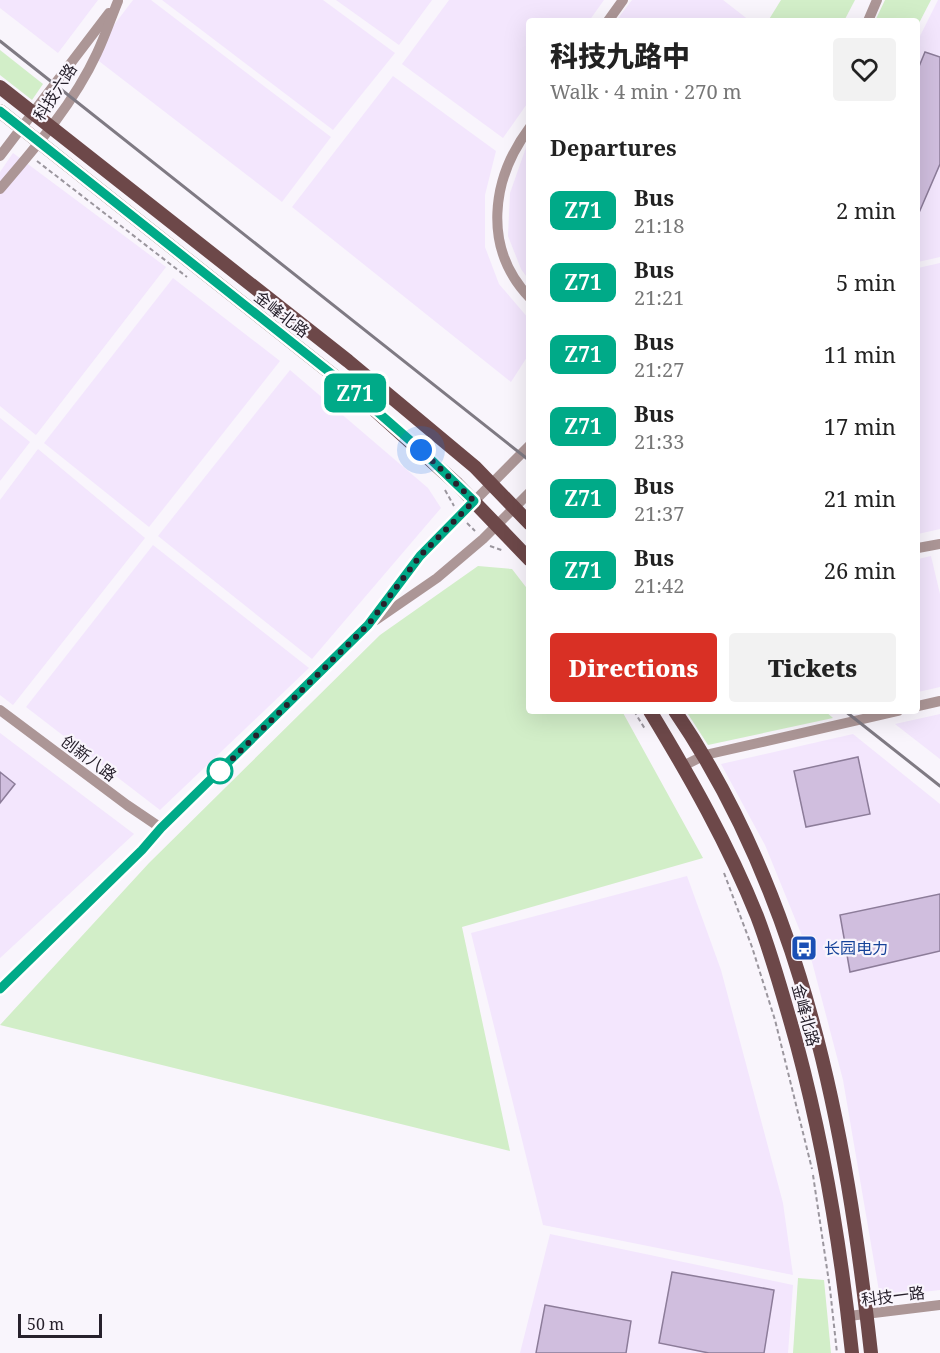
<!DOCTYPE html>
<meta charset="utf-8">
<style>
:root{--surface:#fff;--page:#f2f2f2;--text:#222;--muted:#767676;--accent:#d93025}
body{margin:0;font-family:"Noto Serif","Noto Sans SC",serif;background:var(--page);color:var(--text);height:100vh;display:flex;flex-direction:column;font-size:22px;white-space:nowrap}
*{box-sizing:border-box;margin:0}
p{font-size:20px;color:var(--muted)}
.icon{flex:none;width:33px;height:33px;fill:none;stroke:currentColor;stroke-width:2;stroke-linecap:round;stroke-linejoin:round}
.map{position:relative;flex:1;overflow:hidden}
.drawer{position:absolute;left:526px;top:18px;width:394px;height:696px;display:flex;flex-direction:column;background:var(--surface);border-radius:6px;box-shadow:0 6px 24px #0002}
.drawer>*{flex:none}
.badge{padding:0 12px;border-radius:9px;font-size:21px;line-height:39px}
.scale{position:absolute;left:18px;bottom:15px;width:84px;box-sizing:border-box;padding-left:6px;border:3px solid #27212c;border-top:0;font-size:16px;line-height:21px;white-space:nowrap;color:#27212c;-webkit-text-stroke:4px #f9f5fc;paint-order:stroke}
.you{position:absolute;width:30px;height:30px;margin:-15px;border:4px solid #fff;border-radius:50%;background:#1a73e8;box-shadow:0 0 0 9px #1a73e833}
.map>.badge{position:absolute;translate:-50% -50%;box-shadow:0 0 0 3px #fff}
h2{padding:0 24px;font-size:22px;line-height:54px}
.round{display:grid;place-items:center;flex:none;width:63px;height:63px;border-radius:6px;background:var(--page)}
.headline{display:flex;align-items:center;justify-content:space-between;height:102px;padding:0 24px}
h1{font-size:28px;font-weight:800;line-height:45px}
.action{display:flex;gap:12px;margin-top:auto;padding:12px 24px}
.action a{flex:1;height:69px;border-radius:6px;background:var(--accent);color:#fff;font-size:24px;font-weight:800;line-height:69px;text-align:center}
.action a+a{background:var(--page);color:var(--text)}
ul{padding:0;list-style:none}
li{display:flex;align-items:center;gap:18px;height:72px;padding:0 24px}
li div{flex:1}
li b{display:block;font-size:22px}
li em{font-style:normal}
li .badge{min-width:66px;font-weight:700;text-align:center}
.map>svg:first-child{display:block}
</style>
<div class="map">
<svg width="940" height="1353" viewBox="0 0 940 1353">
<rect width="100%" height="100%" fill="#f9f5fc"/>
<!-- built -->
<g fill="#f3e6fd">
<path d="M0,0h98l-40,53 -58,-45z"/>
<path d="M133,0h18l180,137 -49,65 -191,-147z"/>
<path d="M162,0h161l72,53 -62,77z"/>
<path d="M336,0h96l-33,45z"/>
<path d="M449,0h155l-15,21h-59l-1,80 -26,37 -101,-74z"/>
<path d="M632,0h91l27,21h-134z"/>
<path d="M938,0h2v257l-22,5v-222z"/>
<path d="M393,76l103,75 -11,44v52l14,37 30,35v35l-18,28 -219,-175z"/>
<path d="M529,139v141l-8,-11 -13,-33 2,-43z"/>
<path d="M13,153l153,114 -130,168 -36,-29v-234z"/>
<path d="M940,263v266l-22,5v-266z"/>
<path d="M173,278l107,83 -131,166 -105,-84z"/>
<path d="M290,370l138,118 13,20 -129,151 -154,-123z"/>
<path d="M0,418l30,24 -30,39z"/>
<path d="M38,449l107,89 -132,167 -13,-10v-195z"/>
<path d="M153,545l156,123 -149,142 -134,-103z"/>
<path d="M931,556l9,38v93l-22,5v-133z"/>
<path d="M940,714v45l-45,-35z"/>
<path d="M0,733l134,101 -134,124z"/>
<path d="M853,734l87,70v486l-60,7 -37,-217 -32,-122 -46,-113 -44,-81z"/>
<path d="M687,876l34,94 62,233 10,72 -250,-50 -72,-292z"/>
<path d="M550,1234l243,51 -5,68h-268z"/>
</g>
<!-- green -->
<g fill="#d2eec8">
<path d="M781,0h74l-11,21h-76z"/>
<path d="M885,0h46l-13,25v-4h-43z"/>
<path d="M0,50l43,34 -11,16 -32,-25z"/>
<path d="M478,566l34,3 17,22 1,120h92l81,147 -241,69 48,224 -510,-126 149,-162 231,-228z"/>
<path d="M686,711h139l8,7 -125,27z"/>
<path d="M798,1278l26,2 7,73h-38z"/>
</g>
<!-- building -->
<g fill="#d0bede" stroke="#8c7c99" stroke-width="1.5">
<path d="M925,52l15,5v107l-22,51v-146z"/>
<path d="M858,757l12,57 -64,13 -12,-56z"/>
<path d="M0,772l15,12 -15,19z"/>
<path d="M940,894v57l-90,21 -10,-57z"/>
<path d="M672,1272l102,18 -10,63h-55l-50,-10z"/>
<path d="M545,1305l86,16 -5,32h-90z"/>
</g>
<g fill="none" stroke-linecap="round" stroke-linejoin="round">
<!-- path -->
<g stroke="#9b969e" stroke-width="2" stroke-dasharray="4.5 3" stroke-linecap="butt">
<path d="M37,161l150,116"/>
<path d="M445,490l9,16"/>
<path d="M467,523l8,8"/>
<path d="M490,546l14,5"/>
<path d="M634,711l11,18"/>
<path d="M724,873l28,74 23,73 37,149"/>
<path d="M813,1175l17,114 7,64"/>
</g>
<!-- minor -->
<g stroke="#ac9696" stroke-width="10">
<path d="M608,21l15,-21"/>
<path d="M868,21l9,-21"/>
<path d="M530,127c-39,52 -48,121 0,171"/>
<path d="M0,156l109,-143"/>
<path d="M0,189c36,-42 74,-86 97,-136 8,-17 14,-35 21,-52"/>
<path d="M918,548l22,-4"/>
<path d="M376,620l61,-42 46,-39 47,-47"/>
<path d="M918,706l22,-5"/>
<path d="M0,710l127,95 34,23"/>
<path d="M683,766l22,-11 193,-44"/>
<path d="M0,989l142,-139 19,-22 207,-203 52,-69 110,-111"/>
<path d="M849,1316l91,-11"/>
</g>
<!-- major -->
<g stroke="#6d4849" stroke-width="14">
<path d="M0,87l348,274 127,106 55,57"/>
<path d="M0,111l357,283 100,90 73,76"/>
<path d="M650,711c40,66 78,133 107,205 16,42 28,86 40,129 27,101 44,204 55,308"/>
<path d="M675,711c129,189 171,419 196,642"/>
</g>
<!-- rail -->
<g stroke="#7f7a83" stroke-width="3">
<path d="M0,41l530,420"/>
<path d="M845,711l95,75"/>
</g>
</g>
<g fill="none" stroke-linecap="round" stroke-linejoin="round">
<defs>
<path id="line" d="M0,111l357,283 64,56 53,51 -54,55 -52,69 -207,203 -19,22 -142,139"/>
</defs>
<!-- line casing -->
<use href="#line" stroke="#fff" stroke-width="14"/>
<!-- line -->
<use href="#line" stroke="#0a8" stroke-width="9"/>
<!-- walk -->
<path stroke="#27212c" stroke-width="6" stroke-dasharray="0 10.8" d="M220,771l-5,5 153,-151 52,-69 54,-55 -53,-51"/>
</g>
<!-- icons -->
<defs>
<symbol id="bus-square" viewBox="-11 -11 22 22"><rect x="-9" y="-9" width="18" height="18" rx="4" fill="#1a4fb4" stroke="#f9f5fc"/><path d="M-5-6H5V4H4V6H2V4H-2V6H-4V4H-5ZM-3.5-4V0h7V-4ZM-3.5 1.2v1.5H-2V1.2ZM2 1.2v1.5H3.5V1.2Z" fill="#fff"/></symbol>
</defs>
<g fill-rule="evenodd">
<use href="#bus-square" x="789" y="933" width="30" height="30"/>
</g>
<!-- markers -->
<circle fill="#fff" stroke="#0a8" stroke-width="3" cx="220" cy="771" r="12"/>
<g text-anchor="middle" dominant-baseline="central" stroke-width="4.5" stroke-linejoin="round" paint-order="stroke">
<!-- street labels -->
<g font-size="16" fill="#27212c" stroke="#f9f5fc">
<text transform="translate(55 92) rotate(-57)">科技六路</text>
<text transform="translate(282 314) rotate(38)">金峰北路</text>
<text transform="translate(89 758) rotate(37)">创新八路</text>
<text transform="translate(806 1015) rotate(75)">金峰北路</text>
<text transform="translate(893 1296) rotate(-7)">科技一路</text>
</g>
<!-- transit labels -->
<g font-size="16" fill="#164399" stroke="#f9f5fc" text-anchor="start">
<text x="824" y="948">长园电力</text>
</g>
</g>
</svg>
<div class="scale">50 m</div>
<div class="you" style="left:421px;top:450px"></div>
<b class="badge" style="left:355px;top:393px;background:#0a8;color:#fff">Z71</b>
<section class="drawer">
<div class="headline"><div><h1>科技九路中</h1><p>Walk · 4 min · 270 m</p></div><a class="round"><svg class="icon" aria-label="heart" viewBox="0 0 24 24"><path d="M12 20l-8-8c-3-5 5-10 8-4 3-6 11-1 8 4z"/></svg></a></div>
<h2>Departures</h2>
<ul>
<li><span class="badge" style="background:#0a8;color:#fff">Z71</span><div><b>Bus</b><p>21:18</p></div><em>2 min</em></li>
<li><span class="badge" style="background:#0a8;color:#fff">Z71</span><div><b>Bus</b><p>21:21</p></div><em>5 min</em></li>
<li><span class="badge" style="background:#0a8;color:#fff">Z71</span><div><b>Bus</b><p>21:27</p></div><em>11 min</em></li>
<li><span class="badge" style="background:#0a8;color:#fff">Z71</span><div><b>Bus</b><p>21:33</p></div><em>17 min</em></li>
<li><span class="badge" style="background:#0a8;color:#fff">Z71</span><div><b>Bus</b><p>21:37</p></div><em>21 min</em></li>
<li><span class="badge" style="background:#0a8;color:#fff">Z71</span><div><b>Bus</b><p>21:42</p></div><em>26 min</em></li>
</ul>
<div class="action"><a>Directions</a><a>Tickets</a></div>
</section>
</div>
